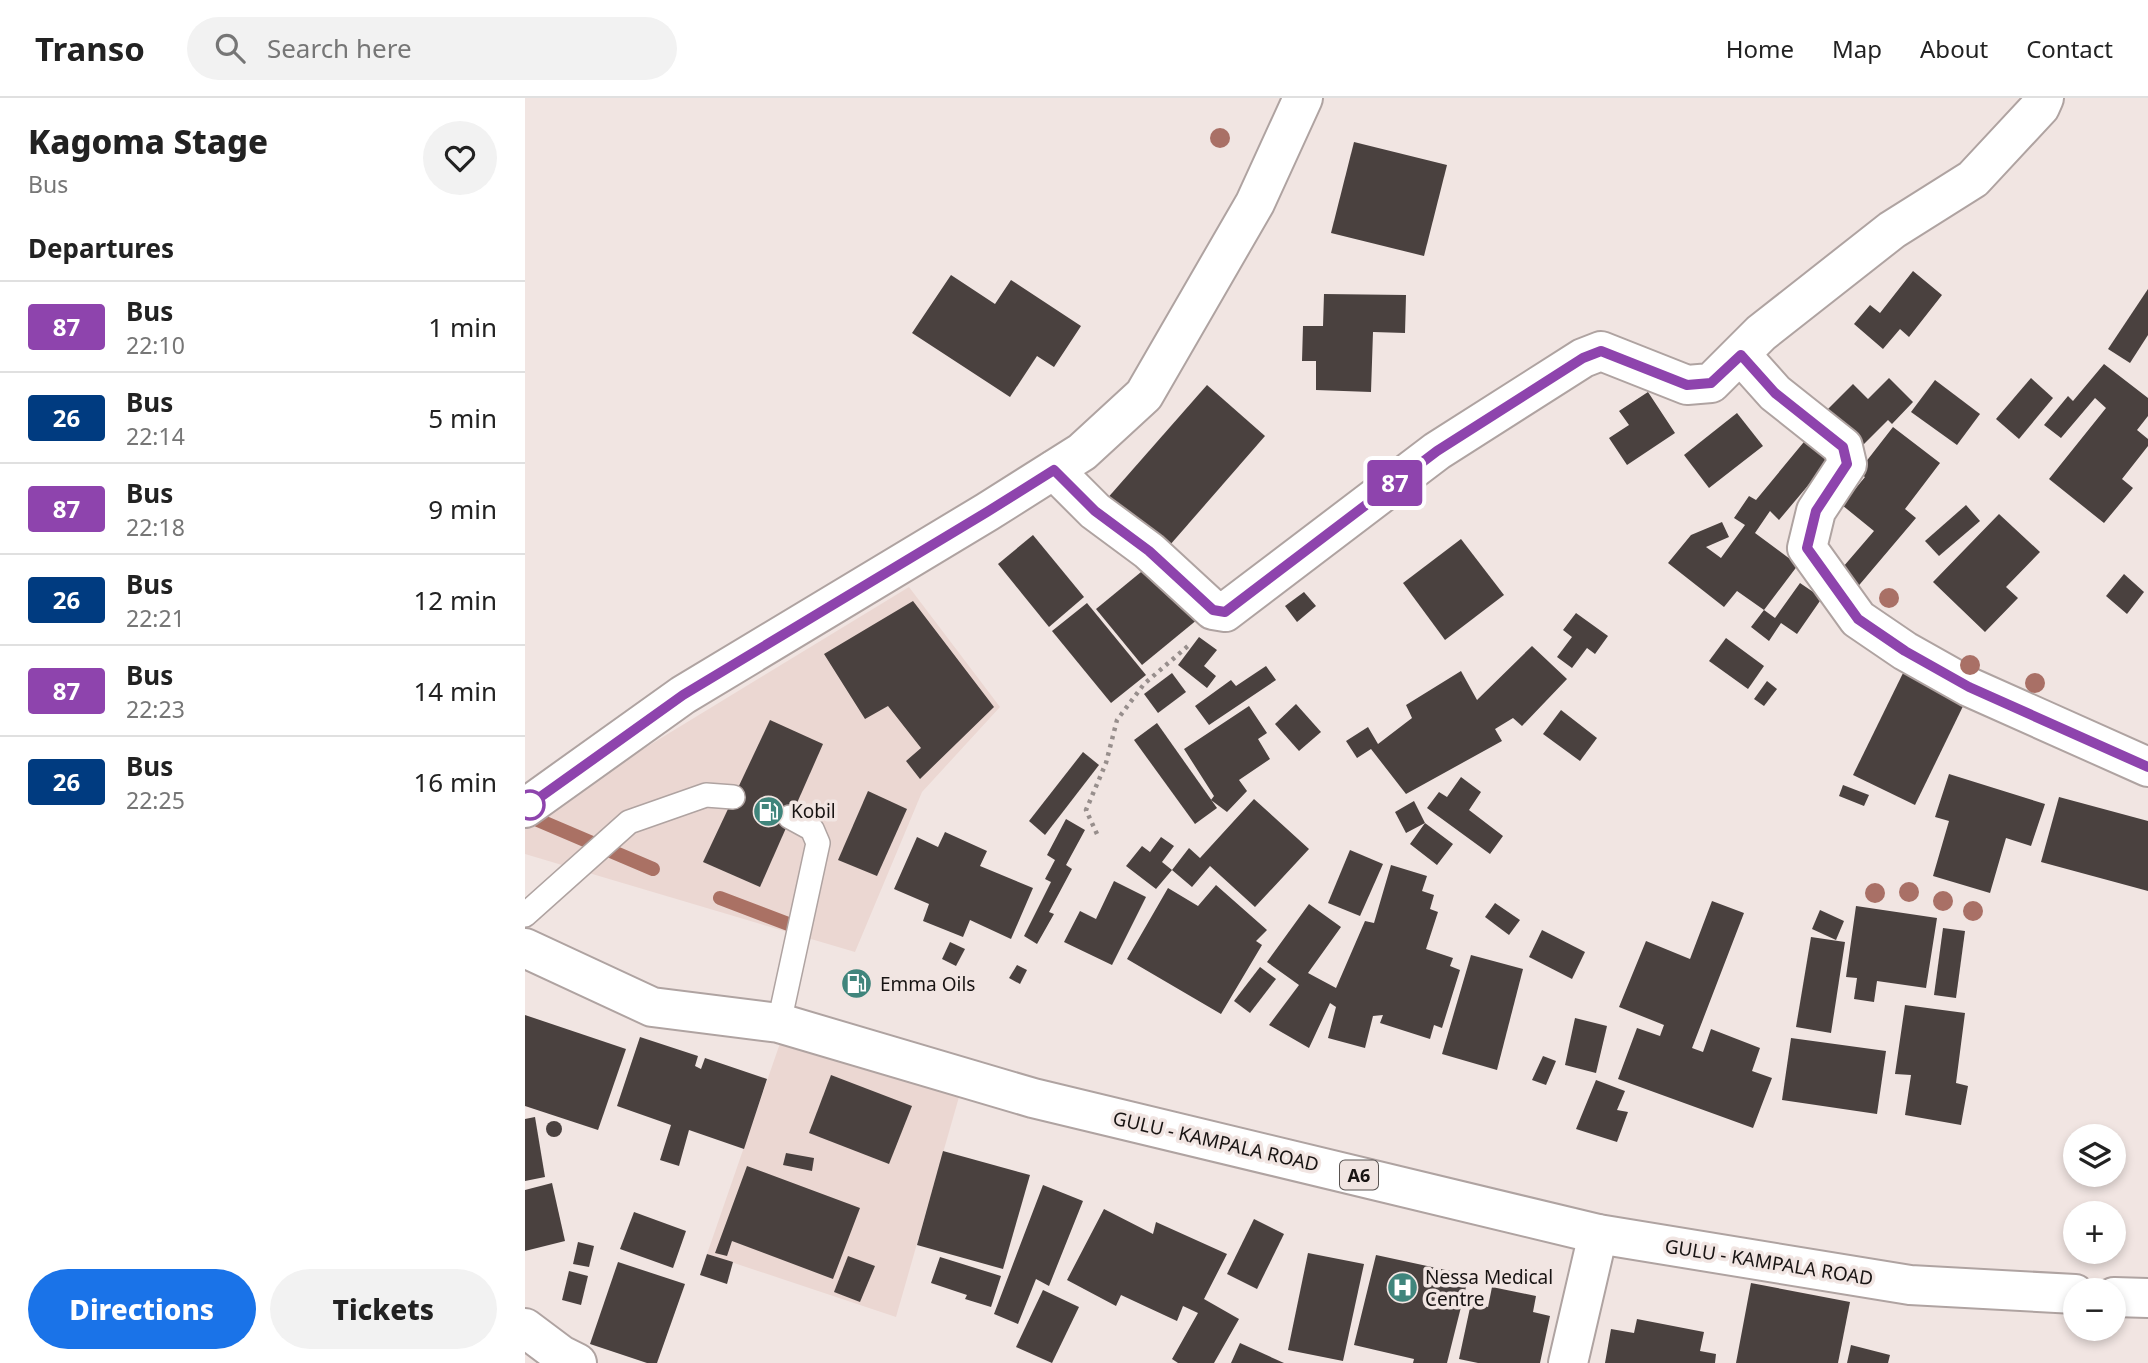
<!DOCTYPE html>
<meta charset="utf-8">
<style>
:root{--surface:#fff;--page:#f2f2f2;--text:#222;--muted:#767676;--line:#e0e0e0;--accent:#1a73e8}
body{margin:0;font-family:"Noto Sans",sans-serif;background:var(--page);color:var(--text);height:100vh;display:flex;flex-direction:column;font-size:26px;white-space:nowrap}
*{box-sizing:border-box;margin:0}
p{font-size:23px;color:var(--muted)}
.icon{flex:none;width:38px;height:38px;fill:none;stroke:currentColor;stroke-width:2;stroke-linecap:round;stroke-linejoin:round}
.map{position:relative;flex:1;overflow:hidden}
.details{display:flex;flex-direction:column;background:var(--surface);width:525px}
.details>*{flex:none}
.badge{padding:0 14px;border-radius:5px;font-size:24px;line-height:46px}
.tools{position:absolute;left:1538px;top:1026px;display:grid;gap:14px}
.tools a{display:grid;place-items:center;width:63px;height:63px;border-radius:50%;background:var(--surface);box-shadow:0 4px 10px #0003;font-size:35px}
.map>.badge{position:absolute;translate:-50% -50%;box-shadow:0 0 0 4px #fff}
h2{padding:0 28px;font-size:26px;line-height:63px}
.round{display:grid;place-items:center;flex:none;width:74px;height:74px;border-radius:37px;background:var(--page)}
.head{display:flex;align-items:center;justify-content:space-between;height:119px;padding:0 28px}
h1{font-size:33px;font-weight:800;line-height:52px}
.button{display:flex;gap:14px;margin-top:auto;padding:14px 28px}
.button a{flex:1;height:80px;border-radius:42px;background:var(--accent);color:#fff;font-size:28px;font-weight:800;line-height:80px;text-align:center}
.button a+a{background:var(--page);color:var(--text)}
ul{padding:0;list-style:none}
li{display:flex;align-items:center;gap:21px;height:91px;padding:0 28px;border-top:2px solid var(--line)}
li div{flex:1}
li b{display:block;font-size:26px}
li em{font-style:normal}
li .badge{min-width:77px;font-weight:700;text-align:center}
header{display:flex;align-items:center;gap:42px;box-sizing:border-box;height:98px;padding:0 35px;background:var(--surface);border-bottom:2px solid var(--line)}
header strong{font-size:33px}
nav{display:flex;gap:38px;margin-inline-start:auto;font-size:24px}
.search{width:490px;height:63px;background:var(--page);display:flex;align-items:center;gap:18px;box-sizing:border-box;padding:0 24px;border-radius:38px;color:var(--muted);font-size:26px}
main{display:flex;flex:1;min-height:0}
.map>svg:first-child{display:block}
</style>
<header>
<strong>Transo</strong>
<div class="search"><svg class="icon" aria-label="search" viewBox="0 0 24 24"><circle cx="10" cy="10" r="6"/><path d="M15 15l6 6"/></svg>Search here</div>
<nav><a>Home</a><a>Map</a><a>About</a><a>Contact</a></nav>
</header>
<main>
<section class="details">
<div class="head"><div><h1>Kagoma Stage</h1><p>Bus</p></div><a class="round"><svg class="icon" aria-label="heart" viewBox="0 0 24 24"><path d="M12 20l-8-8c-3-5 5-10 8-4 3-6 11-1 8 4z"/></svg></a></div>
<h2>Departures</h2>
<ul>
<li><span class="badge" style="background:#8e44ad;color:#fff">87</span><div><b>Bus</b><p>22:10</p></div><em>1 min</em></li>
<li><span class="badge" style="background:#003b80;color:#fff">26</span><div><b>Bus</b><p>22:14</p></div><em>5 min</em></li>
<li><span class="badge" style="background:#8e44ad;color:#fff">87</span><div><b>Bus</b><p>22:18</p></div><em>9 min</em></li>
<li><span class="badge" style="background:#003b80;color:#fff">26</span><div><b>Bus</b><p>22:21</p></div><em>12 min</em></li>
<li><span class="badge" style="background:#8e44ad;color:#fff">87</span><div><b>Bus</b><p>22:23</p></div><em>14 min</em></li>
<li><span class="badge" style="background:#003b80;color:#fff">26</span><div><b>Bus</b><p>22:25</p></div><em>16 min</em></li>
</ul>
<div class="button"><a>Directions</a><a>Tickets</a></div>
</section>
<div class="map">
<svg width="1623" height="1265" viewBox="0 0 1623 1265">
<rect width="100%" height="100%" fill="#f1e5e2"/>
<!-- built -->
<g fill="#ebd7d2">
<path d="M384,489l91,120 -78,85 -67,160 -330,-98v-33z"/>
<path d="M261,928l175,64 -65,227 -189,-63z"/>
</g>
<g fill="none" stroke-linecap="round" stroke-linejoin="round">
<!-- stream -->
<g stroke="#aa7164" stroke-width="14">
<path d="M13,722l115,49"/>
<path d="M195,800l84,32"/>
</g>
</g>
<!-- building -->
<g fill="#4a413f">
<path d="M829,44l93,23 -23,91 -93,-23z"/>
<path d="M1388,173l29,24 -33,42 -9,-8 -17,20 -29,-25 16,-19 10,8z"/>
<path d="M426,177l44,29 16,-24 70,46 -27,41 -17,-11 -27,41 -98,-64z"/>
<path d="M1623,191v46l-18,28 -22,-14z"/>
<path d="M799,196l82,1 -1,38 -32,-1 -2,60 -55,-2v-29h-14l1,-35h20z"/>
<path d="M1579,266l44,34v18l-11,14 11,9v7l-26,33 11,9 -29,35 -55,-44 57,-71 -11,-10 -34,40 -17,-13 24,-29 5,5z"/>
<path d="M1364,280l24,24 -21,22 -4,-4 -26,26 -36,-35 27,-27 15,15z"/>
<path d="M1506,280l22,20 -34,41 -23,-20z"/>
<path d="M1410,282l45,34 -23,31 -46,-33z"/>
<path d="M682,287l58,51 -102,117 -58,-52z"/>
<path d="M1123,294l27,41 -48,32 -18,-27 20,-13 -10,-14z"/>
<path d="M1212,315l26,33 -54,42 -25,-33z"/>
<path d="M1368,329l47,36 -35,46 11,9 -61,72 -18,-16 37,-43 -32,-26 23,-28 -7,-5z"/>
<path d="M1283,339l24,20 -53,63 -9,-9 -15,22 43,32 -34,45 -27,-19 -13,16 -56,-44 23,-28 31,-13 7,15 -23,10 15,11 24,-33 -11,-7 15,-22 7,4z"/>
<path d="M1441,407l14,16 -41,35 -14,-15z"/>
<path d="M1474,416l41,38 -34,35 12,11 -33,34 -52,-50z"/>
<path d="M508,437l51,62 -35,30 -51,-63z"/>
<path d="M936,441l43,56 -59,45 -42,-57z"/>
<path d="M627,465l46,56 -56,46 -46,-56z"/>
<path d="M1599,476l20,18 -17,22 -21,-18z"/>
<path d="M1275,485l22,15 -25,36 -16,-11 -12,18 -18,-14 13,-17 11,8z"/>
<path d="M779,494l12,14 -19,16 -12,-16z"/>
<path d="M388,503l81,106 -74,72 -14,-18 15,-13 -33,-42 -23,13 -41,-65z"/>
<path d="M562,505l59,72 -35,28 -59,-72z"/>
<path d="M1051,515l32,23 -13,18 -8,-6 -15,20 -15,-11 15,-20 -9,-7z"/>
<path d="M674,539l18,13 -13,16 12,10 -9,12 -29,-23z"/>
<path d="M1201,540l38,28 -16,23 -39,-28z"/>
<path d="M1007,548l35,33 -45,47 -9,-8 -18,11 7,12 -96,53 -35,-45 -14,9 -11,-17 22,-14 10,17 34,-26 -6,-13 55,-34 16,29z"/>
<path d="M741,568l10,14 -67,45 -14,-19 36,-26 5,6z"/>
<path d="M1380,571l62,29 -52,107 -62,-30z"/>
<path d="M647,575l14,19 -28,21 -14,-19z"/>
<path d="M1242,583l10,8 -13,17 -10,-7z"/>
<path d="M771,606l25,28 -22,19 -24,-27z"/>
<path d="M724,608l18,27 -9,6 12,20 -31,21 8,11 -20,21 -16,-12 3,-4 -30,-47z"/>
<path d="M1036,612l36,28 -17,23 -37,-27z"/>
<path d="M245,622l53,24 -63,143 -57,-25z"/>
<path d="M632,625l60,85 -22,16 -61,-84z"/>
<path d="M558,654l16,13 -54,70 -16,-14z"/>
<path d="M1424,676l96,30 -14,42 -25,-8 -16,55 -57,-17 16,-55 -14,-4z"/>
<path d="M936,679l20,15 -12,18 34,26 -13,18 -63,-46 12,-16 8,5z"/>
<path d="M1318,687l26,10 -5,11 -25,-10z"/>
<path d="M343,693l39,18 -30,67 -39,-16z"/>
<path d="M1534,699l89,24v70l-107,-29z"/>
<path d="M729,701l55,50 -54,58 -45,-41 -18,21 -20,-17 -16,19 -30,-23 16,-20 8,6 11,-15 13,9 -12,16 10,8 17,-22 11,10z"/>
<path d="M889,703l11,22 28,21 -16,21 -27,-21 15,-21 -19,10 -11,-21z"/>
<path d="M541,721l19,11 -19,35 6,4 -23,43 5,2 -17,30 -13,-8 27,-54 -6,-3 10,-19 -8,-5z"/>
<path d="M420,734l42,19 -7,15 53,22 -22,51 -41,-19 -7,17 -40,-16 6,-17 -35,-15 23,-52 21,10z"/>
<path d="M825,752l33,14 -23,52 -32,-13z"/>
<path d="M866,767l36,11 -5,15 12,4 -4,14 8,3 -12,37 27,9 -3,8 10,4 -18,58 -8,-3 -4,14 -50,-16 3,-8 -10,1 -8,32 -37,-10 8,-31 -6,-4 -21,45 -40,-23 30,-40 -32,-23 42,-58 32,23 -33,46 28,15 29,-67 9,2z"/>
<path d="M589,783l32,16 -34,68 -48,-23 16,-31 16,8z"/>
<path d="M691,787l51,45 -11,11 6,4 -41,69 -94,-55 41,-71 30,18z"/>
<path d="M1187,803l32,12 -52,135 11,4 8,-23 49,19 -8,23 20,7 -19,50 -135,-49 19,-51 23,8 4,-11 -45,-18 27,-66 44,18z"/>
<path d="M970,805l25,17 -11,15 -24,-18z"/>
<path d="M1331,808l81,12 -11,70 -49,-7 -3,21 -20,-3 3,-21 -11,-1z"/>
<path d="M1295,812l24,11 -8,19 -24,-11z"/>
<path d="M1418,830l22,3 -9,67 -22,-3z"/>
<path d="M1017,832l43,22 -13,27 -43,-22z"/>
<path d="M1286,839l34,5 -14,91 -35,-6z"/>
<path d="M425,844l15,7 -9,17 -14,-7z"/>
<path d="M946,857l52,14 -26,101 -55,-16z"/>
<path d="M492,867l10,5 -7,14 -11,-6z"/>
<path d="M735,869l16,12 -26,34 -16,-12z"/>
<path d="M1380,907l60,8 -9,70 12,3 -7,39 -56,-10 6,-40 -16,-1z"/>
<path d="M0,917l101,34 -28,81 -73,-24z"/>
<path d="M1050,920l32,8 -11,47 -31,-8z"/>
<path d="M115,939l58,19 -3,10 6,3 4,-11 62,21 -23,70 -55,-19 -10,36 -19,-6 11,-35 -54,-19z"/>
<path d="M1266,940l95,13 -9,63 -95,-14z"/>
<path d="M1018,958l13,5 -10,24 -14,-5z"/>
<path d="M306,977l81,31 -23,58 -80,-31z"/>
<path d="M1071,982l29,11 -8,19 11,2 -11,30 -41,-13z"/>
<path d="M10,1019l10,60 -20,4v-62z"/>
<circle cx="29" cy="1031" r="8"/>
<path d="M418,1053l87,24 -27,94 -86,-24z"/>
<path d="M261,1055l28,5 -2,13 -29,-6z"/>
<path d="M222,1068l113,42 -27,71 -101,-38 -5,15 -12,-3z"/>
<path d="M27,1085l13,58 -40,10v-61z"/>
<path d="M518,1087l40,16 -34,85 -13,-7 -18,45 -24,-10z"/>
<path d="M579,1111l49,25 3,-12 71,32 -23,45 35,20 -25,44h-36l-6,-4 26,-46 -15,-7 -6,15 -56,-26 -5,11 -49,-26z"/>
<path d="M109,1114l52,19 -13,37 -53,-19z"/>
<path d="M729,1121l30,15 -27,55 -30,-15z"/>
<path d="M53,1144l16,4 -5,21 -16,-3z"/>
<path d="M783,1155l56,11 -21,97 -55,-11z"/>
<path d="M182,1156l26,8 -6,22 -27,-9z"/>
<path d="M851,1157l93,20 -22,88h-34l1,-4 -60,-14z"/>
<path d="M323,1158l27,10 -15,36 -26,-10z"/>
<path d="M415,1159l61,19 -10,31 -26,-8 2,-4 -36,-12z"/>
<path d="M93,1164l67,22 -28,79h-10l-57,-19z"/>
<path d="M44,1173l19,5 -7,29 -19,-5z"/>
<path d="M1226,1185l99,19 -12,61h-102z"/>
<path d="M967,1189l44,9 -3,16 17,4 -10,47h-62l-19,-4 12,-56 17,4z"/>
<path d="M518,1192l36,17 -27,56 -36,-16z"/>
<path d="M1112,1221l67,13 -4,19 16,3 -1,9h-110l6,-34 23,4z"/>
<path d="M715,1245l44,20h-53z"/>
<path d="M1326,1247l39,10 -2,8h-41z"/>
</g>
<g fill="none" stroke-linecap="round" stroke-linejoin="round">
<defs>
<g id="lane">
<path d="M0,817l104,-93 77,-27 27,2"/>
<path d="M254,925l39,-180 -6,-14 -22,-12"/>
</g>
<g id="street">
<path d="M1216,257l34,38 68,54 4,17 -31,47 -9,37 51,71 47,32 64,36 179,80"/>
<path d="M529,372l41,41 54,40 64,59 12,2 212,-161 146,-93 18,-7 86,34 24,-2 50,-50 131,-103 81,-51 67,-72 4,-9"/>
<path d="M0,1230l36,27 16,8"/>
<path d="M1043,1265l30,-129"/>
</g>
<path id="secondary" d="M0,710l158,-113 304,-183 95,-60 62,-57 111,-192 48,-105"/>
<g id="primary">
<path d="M0,850l127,59 127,16 254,75 565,136 312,51 165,9"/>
<path d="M1589,1199l34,1"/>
</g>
</defs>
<!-- lane casing -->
<use href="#lane" stroke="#afa3a1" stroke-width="26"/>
<!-- street casing -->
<use href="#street" stroke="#afa3a1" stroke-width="42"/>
<!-- secondary casing -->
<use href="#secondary" stroke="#afa3a1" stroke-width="42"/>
<!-- primary casing -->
<use href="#primary" stroke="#afa3a1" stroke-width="42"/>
<!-- path -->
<path stroke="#978e8c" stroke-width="4.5" stroke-dasharray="3.5 5" stroke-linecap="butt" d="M572,736l-11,-24 20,-47 11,-43 27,-36 44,-38"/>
<!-- lane -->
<use href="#lane" stroke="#fff" stroke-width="23"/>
<!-- street -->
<use href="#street" stroke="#fff" stroke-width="38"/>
<!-- secondary -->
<use href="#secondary" stroke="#fff" stroke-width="38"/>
<!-- primary -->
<use href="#primary" stroke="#fff" stroke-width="38"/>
</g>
<!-- trees -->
<g fill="#a97066">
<circle cx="695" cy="40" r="10"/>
<circle cx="1364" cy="500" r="10"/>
<circle cx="1445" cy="567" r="10"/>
<circle cx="1510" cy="585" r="10"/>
<circle cx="1384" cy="794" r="10"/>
<circle cx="1350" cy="795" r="10"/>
<circle cx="1418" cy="803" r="10"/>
<circle cx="1448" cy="813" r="10"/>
</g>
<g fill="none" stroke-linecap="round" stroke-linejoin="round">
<defs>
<path id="line" d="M0,710l158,-113 304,-183 67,-42 41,41 54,40 64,59 12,2 212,-161 146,-93 18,-7 86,34 24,-2 30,-28 34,38 68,54 4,17 -31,47 -9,37 51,71 47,32 64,36 179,80"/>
</defs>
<!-- line casing -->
<use href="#line" stroke="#fff" stroke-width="16"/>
<!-- line -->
<use href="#line" stroke="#8e44ad" stroke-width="10"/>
</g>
<!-- icons -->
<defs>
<symbol id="fuel-disc" viewBox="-11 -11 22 22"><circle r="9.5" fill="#40857c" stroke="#f1e5e2"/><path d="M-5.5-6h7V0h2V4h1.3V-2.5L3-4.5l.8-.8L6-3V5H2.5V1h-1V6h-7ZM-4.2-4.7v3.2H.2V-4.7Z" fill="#fff"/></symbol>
<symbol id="hospital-disc" viewBox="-11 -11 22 22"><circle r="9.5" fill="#40857c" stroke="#f1e5e2"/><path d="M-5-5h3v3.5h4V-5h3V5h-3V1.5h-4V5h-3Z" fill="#fff"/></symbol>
</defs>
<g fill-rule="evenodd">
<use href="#fuel-disc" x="226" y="696" width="35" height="35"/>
<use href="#fuel-disc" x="314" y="868" width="35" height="35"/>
<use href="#hospital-disc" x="860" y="1172" width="35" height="35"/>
</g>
<!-- markers -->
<circle fill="#fff" stroke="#8e44ad" stroke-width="3.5" cx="5" cy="707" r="14"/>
<g text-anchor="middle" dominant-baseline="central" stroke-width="7" stroke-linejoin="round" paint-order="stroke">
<!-- shield labels -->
<rect fill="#f1e5e2" stroke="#595351" stroke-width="2" x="815" y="1062.5" width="38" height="29" rx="5"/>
<g font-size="18" font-weight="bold" fill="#181413">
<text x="834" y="1077">A6</text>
</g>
<!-- poi labels -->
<g font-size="19" fill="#181413" stroke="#f1e5e2" text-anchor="start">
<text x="266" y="713">Kobil</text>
<text x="355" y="886">Emma Oils</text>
<text x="900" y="1179">Nessa Medical<tspan x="900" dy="22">Centre</tspan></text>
</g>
<!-- street labels -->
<g font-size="19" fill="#181413" stroke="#f1e5e2">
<text transform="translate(691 1043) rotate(13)">GULU - KAMPALA ROAD</text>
<text transform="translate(1244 1164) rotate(9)">GULU - KAMPALA ROAD</text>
</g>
</g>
</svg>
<div class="tools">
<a><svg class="icon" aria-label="layers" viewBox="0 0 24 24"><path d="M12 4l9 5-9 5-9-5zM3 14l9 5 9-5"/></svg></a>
<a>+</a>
<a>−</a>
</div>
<b class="badge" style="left:870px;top:385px;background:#8e44ad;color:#fff">87</b>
</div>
</main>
